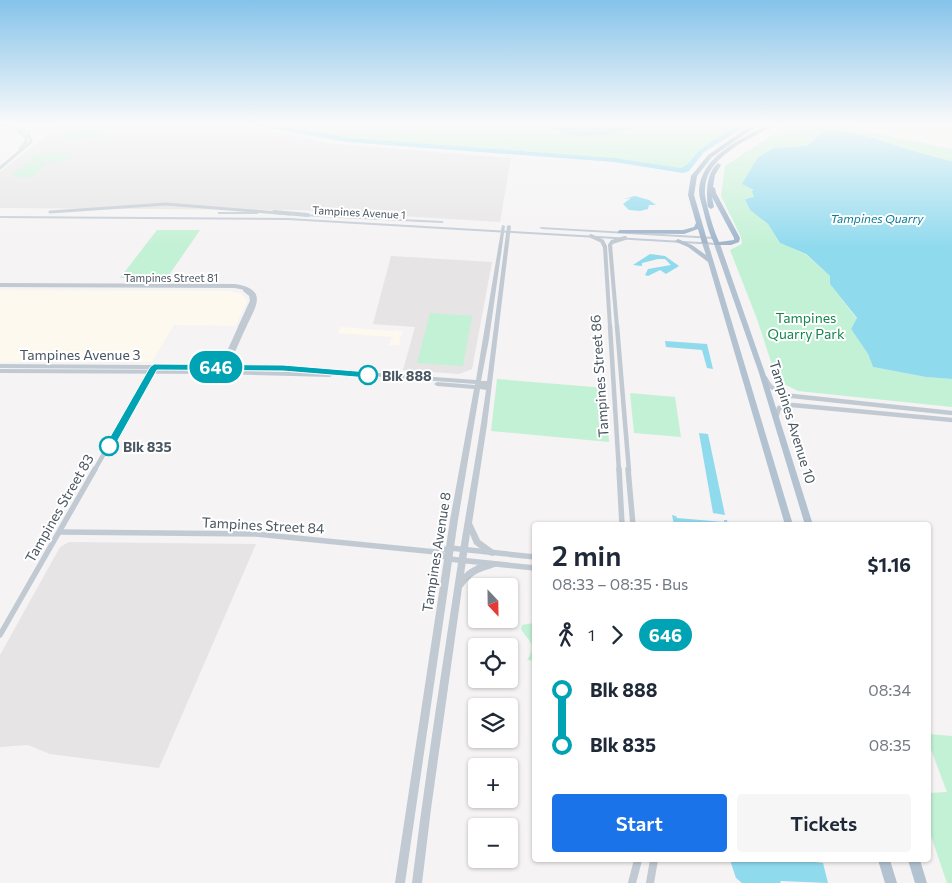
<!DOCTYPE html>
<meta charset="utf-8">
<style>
:root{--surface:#fff;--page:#f6f6f7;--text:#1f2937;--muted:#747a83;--accent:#1a73e8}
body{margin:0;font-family:Commissioner,sans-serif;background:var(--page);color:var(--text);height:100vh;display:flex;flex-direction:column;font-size:19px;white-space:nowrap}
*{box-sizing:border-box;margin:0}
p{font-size:16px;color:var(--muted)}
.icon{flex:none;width:28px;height:28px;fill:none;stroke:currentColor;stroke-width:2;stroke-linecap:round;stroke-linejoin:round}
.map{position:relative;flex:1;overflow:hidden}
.sheet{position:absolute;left:532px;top:522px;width:399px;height:340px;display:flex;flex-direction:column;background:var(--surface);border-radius:5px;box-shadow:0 1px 4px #0004}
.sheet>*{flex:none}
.badge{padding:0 10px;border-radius:16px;font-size:18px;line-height:32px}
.needle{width:32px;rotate:158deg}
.tools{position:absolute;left:468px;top:578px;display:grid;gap:10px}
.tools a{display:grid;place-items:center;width:50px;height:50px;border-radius:5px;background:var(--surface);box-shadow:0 1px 4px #0004;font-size:25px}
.map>.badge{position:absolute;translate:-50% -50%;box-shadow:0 0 0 2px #fff}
.legs{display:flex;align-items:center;gap:8px;height:55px;padding:0 20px;font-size:16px}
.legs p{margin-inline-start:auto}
.headline{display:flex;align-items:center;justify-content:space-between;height:85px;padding:0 20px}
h1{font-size:28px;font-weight:600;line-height:38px}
.primary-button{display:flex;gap:10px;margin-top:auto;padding:10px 20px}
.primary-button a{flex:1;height:58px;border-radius:5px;background:var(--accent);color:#fff;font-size:20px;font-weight:600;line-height:58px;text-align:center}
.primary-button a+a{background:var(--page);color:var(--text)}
ul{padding:0 20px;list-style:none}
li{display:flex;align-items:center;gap:18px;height:55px;font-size:19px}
li i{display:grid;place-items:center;width:8px;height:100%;margin:0 6px;background:currentColor}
li i::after{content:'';width:12px;height:12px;margin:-6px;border:4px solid;border-radius:50%;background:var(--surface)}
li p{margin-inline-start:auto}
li:first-child i{background:linear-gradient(#0000 50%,currentColor 0)}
li:last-child i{background:linear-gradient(currentColor 50%,#0000 0)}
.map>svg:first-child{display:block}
</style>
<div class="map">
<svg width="952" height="883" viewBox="0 0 952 883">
<rect width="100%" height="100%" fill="#f5f3f3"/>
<!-- commercial -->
<g fill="#fdf9ef">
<path d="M0,290l230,1 12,3 5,7 -11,25 -62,-1 -22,37h-152z"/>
<path d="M341,327l52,4 2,-2h1v2h7l-4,8 2,1 -2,5h-10l3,-8 -54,-4z"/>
</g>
<!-- education -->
<g fill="#e6e4e5">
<path d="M61,124h170l73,13 22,6 185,15 -11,64 -199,-12 -301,-2v-36z"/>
<path d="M391,256l101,6 -20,107 -13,5 -56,-4 12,-43 -42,-3z"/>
<path d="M69,542l187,2 -97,224 -109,-14 -22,-9 -28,2v-92l60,-108z"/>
</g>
<!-- green -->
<g fill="#c3f1d5">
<path d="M73,124h43l-14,13 -27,3 -16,-4z"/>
<path d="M269,124h473c-15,8 -32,16 -44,28 -6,5 -10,14 -18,16l-66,-10 -263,-20z"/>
<path d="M789,124h66l16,8 81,17v12c-41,-8 -85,-29 -126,-32l-19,17 -33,2 -16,9 -5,9 1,32h-9l5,12 18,14 12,19 25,11 25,22v8l27,35 -6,10 17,25 5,13 53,10 26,2v28l-154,-16 -16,-8 -10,-8 1,-7 -16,-49 -27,-69 12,-6 -1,-7 -20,-41 4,-30z"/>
<path d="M38,153h34l-9,8 -36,1z"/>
<path d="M26,163h22l-16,14h-22z"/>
<path d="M157,230h43l-33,48h-47z"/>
<path d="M430,313l42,3 -9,50 -46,-3z"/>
<path d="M497,379l109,9 3,54 -118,-11z"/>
<path d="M630,393l45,4 6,40 -47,-4z"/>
<path d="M533,623l2,5v33l-8,-1c11,-16 1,-19 -6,-31l1,-4z"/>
<path d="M929,734l23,2v147h-5l-18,-53v-37l18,-1 -18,-48z"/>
</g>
<!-- sand -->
<path fill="#f5f0e5" d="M909,124h43v18l-22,-5z"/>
<!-- water -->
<g fill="#90daee">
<path d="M245,124h24l82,14 264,20 65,10c8,-2 12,-10 18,-16 10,-10 38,-28 51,-28l-45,28 -15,19 -6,2 -69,-11 -267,-20z"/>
<path d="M548,124h99c-25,8 -78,22 -99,0z"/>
<path d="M826,129c43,3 84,24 126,32v218l-26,-2 -53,-10 -5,-13 -17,-25 6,-11 -27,-34v-8l-24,-22 -26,-11 -12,-19 -18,-14 -5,-11 9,-2 -2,-6 2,-1 -12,-6 16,-27 16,-9 33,-2z"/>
<path d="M635,196l14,4 7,5h-7l-1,4 -8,2 -11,-1 -6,-6 8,-6 -8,1z"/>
<path d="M650,254l15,2 14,10 -13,8 -6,-4 -12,6 -3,-1 3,-6 23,-4 -6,-6h-7l-16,4v3l-9,-1z"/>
<path d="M665,341l42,3 6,25 -6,-1 -5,-18 -36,-3z"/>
<path d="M699,433l9,1 17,81 -12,-2z"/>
<path d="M672,515l4,1 1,2 47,4v-2h3l1,5h-54z"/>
<path d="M730,860h70l23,3 5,20 -47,-2 -1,2h-38l-6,-5z"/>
</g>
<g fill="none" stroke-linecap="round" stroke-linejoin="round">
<!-- minor-far4 -->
<g stroke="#c1cad2" stroke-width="3">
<path d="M0,124l28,8 3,10 -31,26"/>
<path d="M18,131l8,6v5l-6,7"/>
<path d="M50,212l116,-8 124,10"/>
</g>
<!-- minor-far3 -->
<g stroke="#c1cad2" stroke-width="4">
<path d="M274,212l34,3"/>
<path d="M591,236l11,5 3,6 5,80"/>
<path d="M0,285l235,1c32,5 18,20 9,41"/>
<path d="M240,327l12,-26 -1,-6 -6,-5"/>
<path d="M617,327l-7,-82 2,-3 13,-4"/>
</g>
<!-- minor-far2 -->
<g stroke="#c1cad2" stroke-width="4.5">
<path d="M610,326l9,145"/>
<path d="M617,326l12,145"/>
<path d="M224,371l20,-45"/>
<path d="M220,372l21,-46"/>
<path d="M765,378l5,8 13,9 169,18"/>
<path d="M776,418l3,-10 13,-3 160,15"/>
<path d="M94,471l60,-104"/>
</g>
<!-- minor-far1 -->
<g stroke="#c1cad2" stroke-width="5.5">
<path d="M619,469l3,56"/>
<path d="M628,469l5,56"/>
<path d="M60,532l196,2 180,18 13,7 86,9"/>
<path d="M436,552l14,-4 85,9"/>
<path d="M0,635l95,-166"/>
</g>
<!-- minor -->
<g stroke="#c1cad2" stroke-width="8">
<path d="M632,883l6,-23"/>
<path d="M650,883l4,-23"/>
</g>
<!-- tertiary -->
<path fill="#c1cad2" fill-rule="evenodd" d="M502,225l3,1 -16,113 -8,42h6l20,-155 2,-1 2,1 -24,199 -15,98 8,17 15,11 1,2 -1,2 -3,1 -3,-1 -15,-11 -4,-10 -6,40c9,-8 22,-14 34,-12l1,2 -1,2c-18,6 -24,6 -36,22l-31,221 -9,74h-10c13,-107 30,-214 46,-320 9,-58 20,-115 28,-173l-6,-1 -22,131 -53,363h-10l55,-363 24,-131 -37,-3 -3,-2 3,-2 38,3v-1l-144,-11 2,2 -3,2 -110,-3 -220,-1v-4l220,1 104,3 -41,-3 -283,-2v-4l283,2 193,14z"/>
<!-- secondary -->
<g fill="#c1cbd6" fill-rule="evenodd">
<path d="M218,212h39l2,1 -2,1h-39z"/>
<path d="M298,214l144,7 2,1 -2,1 -142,-7 -2,-1z"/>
<path d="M0,216l288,2 429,25 2,1 -2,1 -429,-25 -288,-2z"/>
<path d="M540,227l174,10 2,1 -2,1 -172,-10 -2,-1z"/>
</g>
<!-- primary -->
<g fill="#b3c2d1" fill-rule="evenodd">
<path d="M678,239l14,6 14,10 -4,-12 3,-2 3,2 85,282h-8l-77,-263 -20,-15 -12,-5 -1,-1z"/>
<path d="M715,243l5,1 45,129 48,152h-8l-46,-152 -45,-129z"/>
<path d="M878,860h12l7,23h-12z"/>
<path d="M908,860h12l7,23h-12z"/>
</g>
<!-- trunk -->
<g fill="#9fb4c9" fill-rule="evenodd">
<path d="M758,124h5l-15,8 -36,25 -15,19 -3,19 14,48 -1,1 -5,-1 -4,-14 -14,5 -66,-1v-2l2,-1h63l11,-3 2,-4 -8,-28 3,-19 17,-21 36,-25z"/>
<path d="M769,124h5c-10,8 -22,13 -33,19 -17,11 -36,25 -36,47 -1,6 2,13 3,19 3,11 6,22 11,33l15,-2v-2l-22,-41 2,10 -3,2 -3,-2c-2,-14 -2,-34 10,-44l3,2 -6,10 -2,12 2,1 1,5 24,45 -1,4 -8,3h-16c-6,-11 -9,-24 -12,-36 -2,-7 -4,-13 -4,-19 2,-35 44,-52 70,-66z"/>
</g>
</g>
<!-- sky -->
<linearGradient id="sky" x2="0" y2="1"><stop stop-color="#85c3ea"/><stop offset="0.5" stop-color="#fafafa"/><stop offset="1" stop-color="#fafafa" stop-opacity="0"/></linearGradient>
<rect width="952" height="247" fill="url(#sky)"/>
<!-- line-1 -->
<path fill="#00a3b4" stroke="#fff" d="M154,364l129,1 85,7 5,3 -5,3 -85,-7 -126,-1 -44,79h-7v-5l44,-77z"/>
<!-- markers -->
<g fill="#fff" stroke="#00a3b4" stroke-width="2.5">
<circle cx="368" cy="375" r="9"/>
<circle cx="109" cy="446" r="9"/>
</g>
<g text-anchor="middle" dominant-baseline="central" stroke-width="4" stroke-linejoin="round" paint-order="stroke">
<!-- far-street labels -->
<g font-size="11" fill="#4a5661" stroke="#fff">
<text transform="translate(359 212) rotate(3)">Tampines Avenue 1</text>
<text x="171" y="277">Tampines Street 81</text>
</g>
<!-- far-water labels -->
<g font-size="12" font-style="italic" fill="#0c7c9b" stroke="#fff">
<text x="877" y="218">Tampines Quarry</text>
</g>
<!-- park labels -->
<g font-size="14" fill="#17864f" stroke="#fff">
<text x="806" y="317">Tampines<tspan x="806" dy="16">Quarry Park</tspan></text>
</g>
<!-- street labels -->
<g font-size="14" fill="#4a5661" stroke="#fff">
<text x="80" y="354">Tampines Avenue 3</text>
<text transform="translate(599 376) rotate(-94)">Tampines Street 86</text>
<text transform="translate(793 422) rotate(73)">Tampines Avenue 10</text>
<text transform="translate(59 508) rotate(-60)">Tampines Street 83</text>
<text transform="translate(263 525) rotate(3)">Tampines Street 84</text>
<text transform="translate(436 552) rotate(-81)">Tampines Avenue 8</text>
</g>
<!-- stop labels -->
<g font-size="14" font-weight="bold" fill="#4a5661" stroke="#fff" text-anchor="start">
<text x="382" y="375">Blk 888</text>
<text x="123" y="446">Blk 835</text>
</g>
</g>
</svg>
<div class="tools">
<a><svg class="needle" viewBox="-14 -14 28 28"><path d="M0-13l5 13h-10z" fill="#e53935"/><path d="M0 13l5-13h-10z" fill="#747a83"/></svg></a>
<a><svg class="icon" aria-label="locate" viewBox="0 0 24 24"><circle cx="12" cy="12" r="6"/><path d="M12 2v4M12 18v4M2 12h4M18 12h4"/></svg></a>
<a><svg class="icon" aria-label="layers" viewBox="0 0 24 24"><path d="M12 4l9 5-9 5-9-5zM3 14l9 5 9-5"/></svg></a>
<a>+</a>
<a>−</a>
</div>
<b class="badge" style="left:216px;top:367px;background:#00a3b4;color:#fff">646</b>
<section class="sheet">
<div class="headline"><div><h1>2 min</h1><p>08:33 – 08:35 · Bus</p></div><b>$1.16</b></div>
<div class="legs"><svg class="icon" aria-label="walk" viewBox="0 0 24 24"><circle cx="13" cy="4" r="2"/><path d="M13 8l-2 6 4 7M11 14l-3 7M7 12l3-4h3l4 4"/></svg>1<svg class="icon" aria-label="forward" viewBox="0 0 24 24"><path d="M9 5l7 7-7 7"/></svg><b class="badge" style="background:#00a3b4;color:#fff">646</b></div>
<ul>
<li><i style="color:#00a3b4"></i><b>Blk 888</b><p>08:34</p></li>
<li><i style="color:#00a3b4"></i><b>Blk 835</b><p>08:35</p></li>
</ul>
<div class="primary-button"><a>Start</a><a>Tickets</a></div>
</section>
</div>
